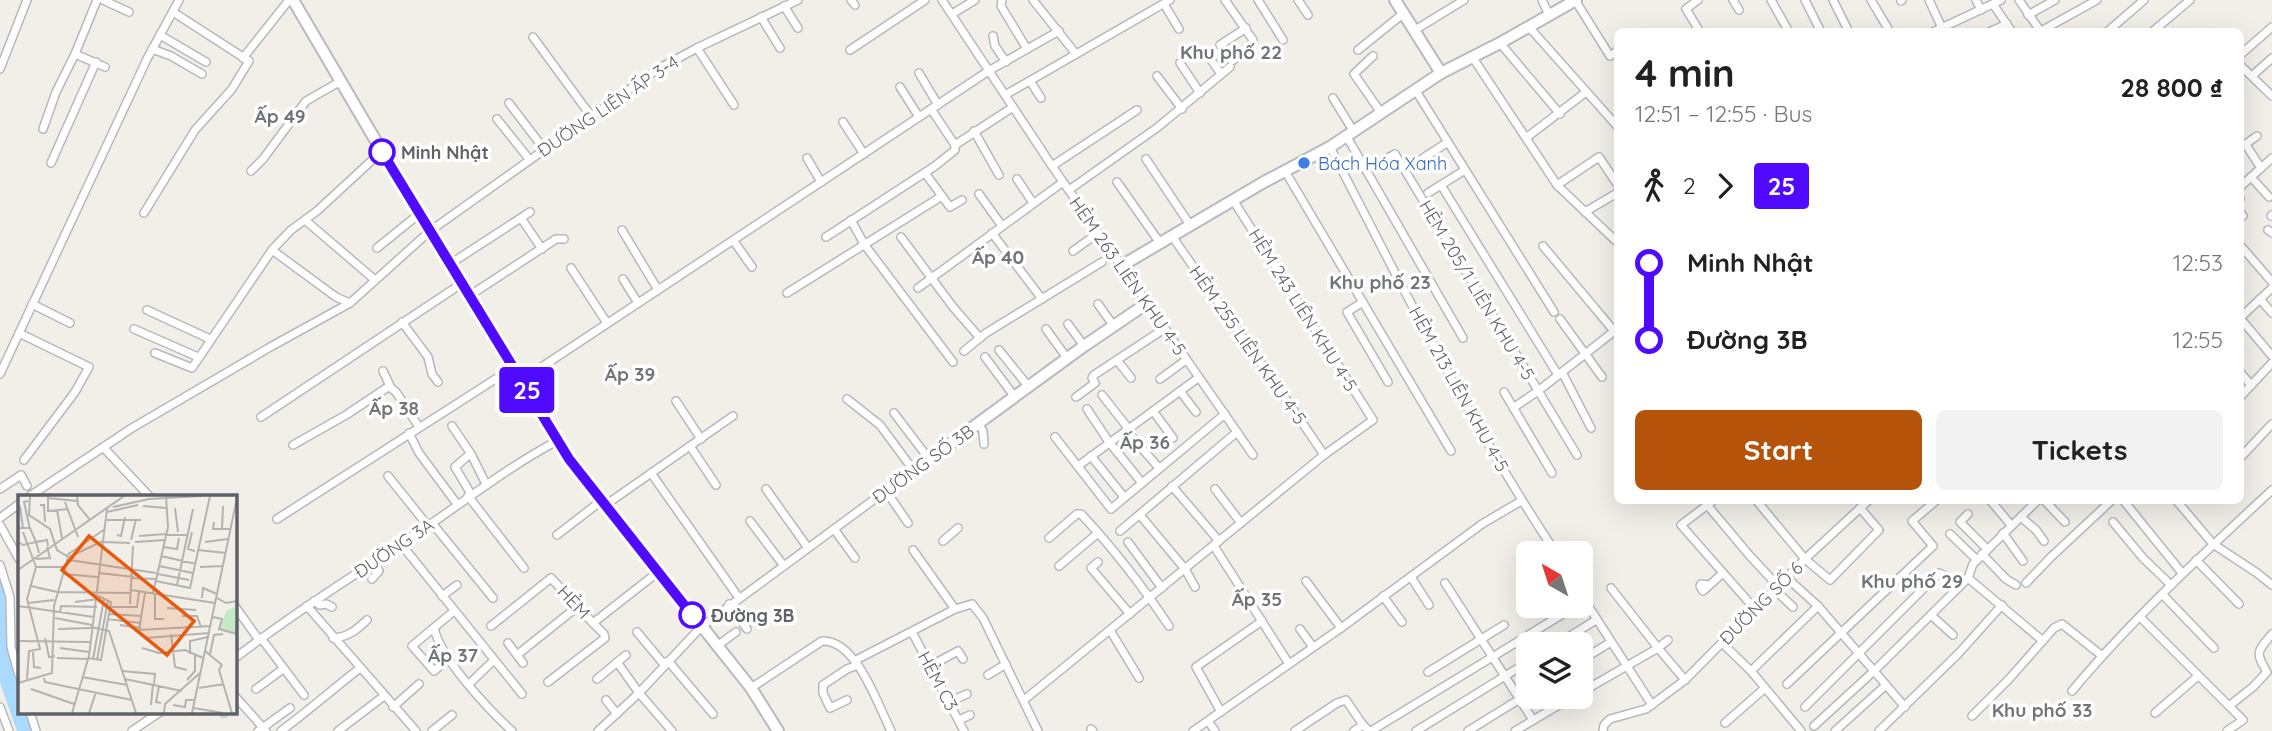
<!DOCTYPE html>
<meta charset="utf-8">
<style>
:root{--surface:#fff;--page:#f2f2f2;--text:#222;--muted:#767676;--accent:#b45309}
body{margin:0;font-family:Quicksand,sans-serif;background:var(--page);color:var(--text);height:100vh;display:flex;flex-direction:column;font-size:26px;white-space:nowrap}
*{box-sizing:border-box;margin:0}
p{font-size:23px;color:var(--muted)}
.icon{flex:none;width:38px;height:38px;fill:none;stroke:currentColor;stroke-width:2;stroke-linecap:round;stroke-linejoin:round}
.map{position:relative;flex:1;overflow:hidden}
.sheet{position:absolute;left:1614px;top:28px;width:630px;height:476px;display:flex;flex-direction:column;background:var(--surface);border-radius:10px;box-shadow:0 7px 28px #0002}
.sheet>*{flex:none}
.badge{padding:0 14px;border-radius:5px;font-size:24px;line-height:46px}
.needle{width:46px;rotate:321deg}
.tools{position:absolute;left:1516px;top:541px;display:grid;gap:14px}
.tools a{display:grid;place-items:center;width:77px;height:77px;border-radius:10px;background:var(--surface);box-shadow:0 7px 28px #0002;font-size:35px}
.map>.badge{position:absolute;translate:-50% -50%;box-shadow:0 0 0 4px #fff}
.legs{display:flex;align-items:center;gap:10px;height:77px;padding:0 21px;font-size:23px}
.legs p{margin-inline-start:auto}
.head{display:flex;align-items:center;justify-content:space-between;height:119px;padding:0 21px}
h1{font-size:38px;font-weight:700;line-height:52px}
.button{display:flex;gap:14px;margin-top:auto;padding:14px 21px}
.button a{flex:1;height:80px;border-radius:10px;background:var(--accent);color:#fff;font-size:28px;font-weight:700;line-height:80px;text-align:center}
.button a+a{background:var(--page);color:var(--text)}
ul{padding:0 21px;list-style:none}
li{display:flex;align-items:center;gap:24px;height:77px;font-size:26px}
li i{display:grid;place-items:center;width:10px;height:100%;margin:0 9px;background:currentColor}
li i::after{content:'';width:18px;height:18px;margin:-9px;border:5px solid;border-radius:50%;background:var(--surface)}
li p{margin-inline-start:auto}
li:first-child i{background:linear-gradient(#0000 50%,currentColor 0)}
li:last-child i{background:linear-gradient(currentColor 50%,#0000 0)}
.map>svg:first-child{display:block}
</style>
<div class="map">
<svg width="2272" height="731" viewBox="0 0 2272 731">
<rect width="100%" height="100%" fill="#f1efe8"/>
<!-- water -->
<path fill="#aadaff" d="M0,577l5,20 2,41 12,50v24h8l6,19h-16l-17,-48z"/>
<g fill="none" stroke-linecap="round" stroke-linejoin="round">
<defs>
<g id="street">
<path d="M103,0l26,12"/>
<path d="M851,0l4,5"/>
<path d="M942,0l110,166 201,289"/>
<path d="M1002,0l-1,6 26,43"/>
<path d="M1033,0l43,54"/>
<path d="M1225,0l28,40 -3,7 -18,14"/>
<path d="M1258,0l25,40"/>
<path d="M1298,0l10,15"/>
<path d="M1542,0l7,15"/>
<path d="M1575,0l35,56 7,-5"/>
<path d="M1698,0l-12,9 14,23"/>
<path d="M1733,0l6,10"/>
<path d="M1771,0l18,32"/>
<path d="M1805,0l16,32"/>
<path d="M1833,0l16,32"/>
<path d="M1871,0l19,32"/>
<path d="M1929,0l13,28"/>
<path d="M1976,0l5,10"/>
<path d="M2019,0l22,32"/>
<path d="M1901,1l1,-1"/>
<path d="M1164,4l15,25"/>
<path d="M1993,4l19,28"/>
<path d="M784,6l14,22"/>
<path d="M952,14l23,-14"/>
<path d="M2028,15l27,-15"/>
<path d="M761,17l19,31"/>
<path d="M1529,27l88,99"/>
<path d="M1415,30l49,-30"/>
<path d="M2041,31l56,-31"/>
<path d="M1933,32l68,-32"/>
<path d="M1989,32l18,-8"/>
<path d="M2107,32l37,-32"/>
<path d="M2152,32l38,-32"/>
<path d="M160,35l46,27"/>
<path d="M993,36l2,10 11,16"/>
<path d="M533,37l58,79"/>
<path d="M1500,43l60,71"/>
<path d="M1220,45l26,-17"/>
<path d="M697,48l37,57"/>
<path d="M152,49l19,7 31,18"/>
<path d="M850,50l75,-50"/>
<path d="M1358,50l46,-37"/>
<path d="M1205,51l16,23"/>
<path d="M75,54l30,13"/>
<path d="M2240,55l32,-28"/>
<path d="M1373,56l-19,18 28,40"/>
<path d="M243,58l46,-58"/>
<path d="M1473,58l84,127 60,57"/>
<path d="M1180,63l20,30"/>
<path d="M2240,65l32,31"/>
<path d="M0,69l27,-69"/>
<path d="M919,73l19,32"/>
<path d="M1157,76l25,33"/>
<path d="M2252,76l20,-18"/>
<path d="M1030,81l11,17"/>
<path d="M900,87l19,30"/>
<path d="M1416,91l138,221"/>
<path d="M1005,95l165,-95"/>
<path d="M1333,98l21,34"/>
<path d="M509,103l35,46"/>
<path d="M931,109l24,36"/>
<path d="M497,119l32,40"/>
<path d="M843,122l21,32"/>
<path d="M43,129l13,-37 19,-38 22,-54"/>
<path d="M974,131l25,44"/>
<path d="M1347,137l116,201"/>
<path d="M1526,138l60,-46"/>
<path d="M2246,145l15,23"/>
<path d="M1330,147c71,137 140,277 226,406"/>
<path d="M2240,148l17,-12"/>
<path d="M807,158l14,24"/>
<path d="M1146,159l44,66"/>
<path d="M1417,162l31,-20"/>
<path d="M51,163l45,-101"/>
<path d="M1052,166l85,-56"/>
<path d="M1366,170l29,-16 182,301"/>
<path d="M251,171l12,-12 43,-58 35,-20"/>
<path d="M1285,171l166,280"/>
<path d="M925,173l25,34 12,-7"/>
<path d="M2251,177l18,20"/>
<path d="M1017,179l16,24"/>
<path d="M1117,182l43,61"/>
<path d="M1441,185l117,190"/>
<path d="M1557,185l42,-28 18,27"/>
<path d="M2240,187l32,-29"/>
<path d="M1069,190l89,-63 72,-60"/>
<path d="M1428,193l37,-23"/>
<path d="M979,194l23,32"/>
<path d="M2240,198v1"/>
<path d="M1585,212l32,-19"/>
<path d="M2240,212l3,4"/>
<path d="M144,213l51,-83 37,-41 17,-28 -76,-49"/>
<path d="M2271,216l1,-1"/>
<path d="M521,218l21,31"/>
<path d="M305,220l70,60"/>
<path d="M851,220l13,24 89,118"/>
<path d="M622,230l36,60"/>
<path d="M2268,230l4,3"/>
<path d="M992,233l50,66"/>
<path d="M1172,236c50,73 103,145 152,219"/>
<path d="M826,237l109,-71 20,-16v-5l58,-38"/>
<path d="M901,237l52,70 27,31"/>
<path d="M733,240l19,27"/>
<path d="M2240,245l32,37"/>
<path d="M1543,246l71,85"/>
<path d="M377,248l42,-34"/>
<path d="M272,250l64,47 14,6"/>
<path d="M1073,251l25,-18"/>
<path d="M450,264l80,-52"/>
<path d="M571,268l36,55"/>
<path d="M623,279l15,24"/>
<path d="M918,288l145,-106"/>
<path d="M787,293l155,-97"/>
<path d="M469,296l87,-57h8"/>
<path d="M2260,299l12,14"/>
<path d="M1363,302l-16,10 41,70"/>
<path d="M32,304l38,19"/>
<path d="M1098,304l15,21"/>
<path d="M147,310l63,29"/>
<path d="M2240,318l32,38"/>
<path d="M2240,318l32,-30"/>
<path d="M1560,319l42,58"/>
<path d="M402,322l26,35 4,17 6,8"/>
<path d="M1068,324l16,22"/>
<path d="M134,329l64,28"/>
<path d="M1046,329l21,29"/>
<path d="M19,333l70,34 -14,25 -51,68"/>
<path d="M999,350l29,36"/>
<path d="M964,351l22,-18 116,-71"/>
<path d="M155,353l37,15 80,-118 19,-20 26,-19 65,-60"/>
<path d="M985,357l29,39"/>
<path d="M1117,360l14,18"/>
<path d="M383,371l8,17 5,4 23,35"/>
<path d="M1562,372l29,56"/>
<path d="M2240,372l11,13"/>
<path d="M0,374l147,-315 32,-59"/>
<path d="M1160,379l26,-19"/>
<path d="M522,380l468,-310 69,-39"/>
<path d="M1180,391l16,21"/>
<path d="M1504,392l48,81"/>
<path d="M1102,395l26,33"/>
<path d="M1076,397l19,-14 -3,-5 2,-3 70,-46"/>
<path d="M2240,397l32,-34"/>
<path d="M847,399l33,26 34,46"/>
<path d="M676,401l25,38"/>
<path d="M1513,408l25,-17 79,-62"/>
<path d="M1087,409l22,33 33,41"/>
<path d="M1153,411l20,27"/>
<path d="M894,413l35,46"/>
<path d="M261,417l200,-133"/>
<path d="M978,423l5,8 1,13"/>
<path d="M452,426l19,28 15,30"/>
<path d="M1126,430l33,38"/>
<path d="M409,433l10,20 38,51"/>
<path d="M1055,437l56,72 114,-95"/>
<path d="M293,445l53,-30 42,-28 3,1"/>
<path d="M690,446l26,39"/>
<path d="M103,447l46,49"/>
<path d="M470,454l-15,13 16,27"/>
<path d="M1091,456l33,41"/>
<path d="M2240,458l32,-34"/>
<path d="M1078,466l120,-88"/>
<path d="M651,473l88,125"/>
<path d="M388,476l40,50"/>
<path d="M1172,486l47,55"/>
<path d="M0,489l21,-14 6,11"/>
<path d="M766,489l42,59"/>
<path d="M1215,489l26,34"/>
<path d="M886,491l22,32"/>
<path d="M30,496l102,-68 140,-82 78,-43 80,-72 228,-162 39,-21 101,-48"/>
<path d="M468,496l56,72"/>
<path d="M1714,500l-33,25 73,83"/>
<path d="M1756,500l49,59 25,21 49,-50 -19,-22"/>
<path d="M1990,500l21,25"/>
<path d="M2044,500l21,22"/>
<path d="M2123,500l59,73"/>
<path d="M2176,500l37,44 44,29 15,12"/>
<path d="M604,506l129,-90"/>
<path d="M1708,506l42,50 28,30"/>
<path d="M1968,514l-8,8 27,27"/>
<path d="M1140,515l45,54 10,18"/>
<path d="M2021,517l15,13 8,11"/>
<path d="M0,518l19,-14"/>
<path d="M277,519l237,-152"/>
<path d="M750,521l34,45"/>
<path d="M2113,522l30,36 28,27"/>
<path d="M432,523l61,75"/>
<path d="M0,525l19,34"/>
<path d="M834,529l21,29"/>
<path d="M1120,531l117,-99"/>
<path d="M2003,533l20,28"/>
<path d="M1950,534l27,26"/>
<path d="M557,535l44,-34"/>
<path d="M1049,538l28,-24h4c32,34 62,73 88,112"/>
<path d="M943,541l15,-13"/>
<path d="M1128,542l34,46"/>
<path d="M401,544l121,150"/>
<path d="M1214,546l75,118"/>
<path d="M913,550l42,59"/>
<path d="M1982,554l24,25 10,6"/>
<path d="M2196,560l43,44"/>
<path d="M1098,562l-7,6 39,46"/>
<path d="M0,565l10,32 1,50 8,28"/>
<path d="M1059,566l39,-33"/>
<path d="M1411,577l18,28"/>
<path d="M1786,577l32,29 87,101"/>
<path d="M1968,578l75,63"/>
<path d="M372,579l7,-8 -6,-9"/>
<path d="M1306,581l35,47"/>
<path d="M1445,583l88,137"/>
<path d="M2026,583l25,-26 61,-57"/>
<path d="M1709,585l-8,-1 -1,2 3,5 20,-18"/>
<path d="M1611,588l47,60 10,-8"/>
<path d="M1774,589l19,18"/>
<path d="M1580,593l72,112"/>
<path d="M2162,594l52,54"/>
<path d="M442,596l15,-11"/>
<path d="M1383,596l19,26"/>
<path d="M314,601l6,4 6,-1 6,3"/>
<path d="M729,604l18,25"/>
<path d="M234,605l25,35"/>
<path d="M307,606l109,125"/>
<path d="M1931,615l22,20"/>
<path d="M2140,617l89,89"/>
<path d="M491,626l60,-48 42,45 65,-51"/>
<path d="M434,628c7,31 54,81 78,103"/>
<path d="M1300,629l13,18"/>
<path d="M1110,630l29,48"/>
<path d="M637,632l25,30h7l44,52"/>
<path d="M912,632l52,99"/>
<path d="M261,638l43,57"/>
<path d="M333,638c16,-1 23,-8 34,-18"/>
<path d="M508,643l15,20"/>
<path d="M1722,643l29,28 50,60"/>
<path d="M1557,644l39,-24"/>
<path d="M717,646l19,-14"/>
<path d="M517,655l60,-48"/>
<path d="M449,658l-15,13 -22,-25 42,-35"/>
<path d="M234,659c59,-46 123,-85 185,-127 46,-31 89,-65 138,-91"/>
<path d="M856,660l99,-51 17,-5 11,14 55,113"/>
<path d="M1580,661l31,-19"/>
<path d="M617,662l22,31 33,38"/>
<path d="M930,666l28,-15 5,8"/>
<path d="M1751,671l67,-65"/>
<path d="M1428,672l76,-47"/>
<path d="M988,675l18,-11"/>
<path d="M597,679l29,-24"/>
<path d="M548,682l57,-44 -1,-4 -11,-11"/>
<path d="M469,684l24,-23"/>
<path d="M1787,684l146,-138 -21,-25 25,-21"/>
<path d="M751,688l71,-47c34,-2 56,64 69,90"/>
<path d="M256,689l27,-20"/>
<path d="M2072,691c61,-73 131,-137 200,-201"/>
<path d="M1580,693l78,-45 27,32"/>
<path d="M234,695l32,36"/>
<path d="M606,700l11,14"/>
<path d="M847,700l-17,8 -7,-15v-8l24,-16 11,-4"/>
<path d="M1024,700l300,-245 49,-35 -140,-220"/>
<path d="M949,702l18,-8"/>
<path d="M0,707l9,24"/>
<path d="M393,707l26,-23"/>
<path d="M1805,707l134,-134 7,3 13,11"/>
<path d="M30,712l6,19"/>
<path d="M1221,712l-25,-45 66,-46"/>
<path d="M224,713l1,-1"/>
<path d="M2155,713l43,-37"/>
<path d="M1972,716l37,-37 45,-51 8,-4 39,31"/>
<path d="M959,720l11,-5"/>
<path d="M1208,721l7,10"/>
<path d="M1725,723l40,-35"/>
<path d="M1814,726l60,-55 85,-84 9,-9 5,-14 65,-64"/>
<path d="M1091,729l2,2"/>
<path d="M132,731l28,-19"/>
<path d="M258,731l32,-23"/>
<path d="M281,731c27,-20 52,-42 79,-63"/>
<path d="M338,731l46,-35"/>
<path d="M432,731l20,-16"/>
<path d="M598,731l41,-38 62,-66 190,-140"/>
<path d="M1193,731l148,-103 141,-104 39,-23"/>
<path d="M1295,731l42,-28 9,-3 17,25"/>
<path d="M1354,731l9,-6 6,6"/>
<path d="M1371,731l205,-125"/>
<path d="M1416,731l112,-69"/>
<path d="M1468,731l60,-37"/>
<path d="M1515,731l59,-35"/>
<path d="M1603,731l1,-6 6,-6 36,-10 39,-29 120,-121 64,-59"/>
<path d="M1835,731l51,-46"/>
<path d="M1879,731l79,-77 44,-49"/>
<path d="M2227,731l16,-11 -14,-14 24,-19 14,-15c-12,-20 -10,-20 5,-38"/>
</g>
<g id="secondary">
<path d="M293,0l114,194 162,265 182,229 27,43"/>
<path d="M1395,0l46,73"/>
<path d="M1121,266l143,-84 66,-35 111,-74 59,-30 76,-43"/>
<path d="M891,487l193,-141 62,-42"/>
</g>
</defs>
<!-- street casing -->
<use href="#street" stroke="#b5b8bc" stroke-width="10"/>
<!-- secondary casing -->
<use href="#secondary" stroke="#b6babf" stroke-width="14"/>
<!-- street -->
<use href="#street" stroke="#fff" stroke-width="7"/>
<!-- secondary -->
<use href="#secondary" stroke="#fff" stroke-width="10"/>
</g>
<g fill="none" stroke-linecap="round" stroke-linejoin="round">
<defs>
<path id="line-1" d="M382,152l187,307 123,156"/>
</defs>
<!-- line-1 casing -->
<use href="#line-1" stroke="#fff" stroke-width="16"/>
<!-- line-1 -->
<use href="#line-1" stroke="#4f0aff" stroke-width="10"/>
</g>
<!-- markers -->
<g fill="#fff" stroke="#4f0aff" stroke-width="3.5">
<circle cx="382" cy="152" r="12"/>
<circle cx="692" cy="615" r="12"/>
</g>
<circle fill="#3f7fe0" stroke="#fff" stroke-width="2.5" cx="1304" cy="163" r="7"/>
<g text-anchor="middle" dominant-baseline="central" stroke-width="7" stroke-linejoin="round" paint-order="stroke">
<!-- street labels -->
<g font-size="18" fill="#5f6368" stroke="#fff">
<text transform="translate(608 106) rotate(-34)">ĐƯỜNG LIÊN ẤP 3-4</text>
<text transform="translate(1128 276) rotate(55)">HẺM 263 LIÊN KHU 4-5</text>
<text transform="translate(1477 290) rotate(59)">HẺM 205/1 LIÊN KHU 4-5</text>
<text transform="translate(1303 310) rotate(58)">HẺM 243 LIÊN KHU 4-5</text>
<text transform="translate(1248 345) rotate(55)">HẺM 255 LIÊN KHU 4-5</text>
<text transform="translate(1459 389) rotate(61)">HẺM 213 LIÊN KHU 4-5</text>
<text transform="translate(923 464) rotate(-36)">ĐƯỜNG SỐ 3B</text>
<text transform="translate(394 548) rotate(-34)">ĐƯỜNG 3A</text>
<text transform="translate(574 602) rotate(47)">HẺM</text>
<text transform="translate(1761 603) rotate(-45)">ĐƯỜNG SỐ 6</text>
<text transform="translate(938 681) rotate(62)">HẺM C3</text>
</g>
<!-- stop labels -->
<g font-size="18" font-weight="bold" fill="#5f6368" stroke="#fff" text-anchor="start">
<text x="401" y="152">Minh Nhật</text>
<text x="711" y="615">Đường 3B</text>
</g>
<!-- shop labels -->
<g font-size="18" fill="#366cbe" stroke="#fff" text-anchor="start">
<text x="1318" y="163">Bách Hóa Xanh</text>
</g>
<!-- neighbourhood labels -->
<g font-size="19" font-weight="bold" fill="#70757a" stroke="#fff">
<text x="1231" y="52">Khu phố 22</text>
<text x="280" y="116">Ấp 49</text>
<text x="998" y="257">Ấp 40</text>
<text x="1380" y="282">Khu phố 23</text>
<text x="630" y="374">Ấp 39</text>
<text x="394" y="408">Ấp 38</text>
<text x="1145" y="442">Ấp 36</text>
<text x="1912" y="581">Khu phố 29</text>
<text x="1257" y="599">Ấp 35</text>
<text x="453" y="655">Ấp 37</text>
<text x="2042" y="710">Khu phố 33</text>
</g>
</g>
<!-- overview -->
<g transform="translate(18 495)">
<rect width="219" height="219" fill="#f1efe8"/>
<path d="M219,111v27l-17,-4 6,-18z" fill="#c5e8c5"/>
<path fill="none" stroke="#b3b3b1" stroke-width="2" d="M30,1v15l20,-2M59,1l1,9 12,15M30,3l29,3M10,6l-4,1 6,27M47,7l13,35M22,10h4l1,17M2,11l3,22M125,11l23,2M95,12l36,-8 52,-3M157,13l3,24M39,15l5,28M89,17l31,-7M89,25h34M196,27l-1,7h17M0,33h12l6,14 11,-2 1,6M204,34l1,-23M5,37l13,35 -9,32 13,50 -11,2 -2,28M174,37l-4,17 7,2M99,40l4,1 4,-19M148,40h22M121,41l27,-2M113,45l5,-21M0,47l5,3 13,-3 3,11M85,47l27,1M117,47l30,-2M187,47l23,-3M145,52l14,2 2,-11M180,55l28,3M49,60l38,-26M143,61l35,8M51,62l34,-16M18,64l14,-1 -3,-11M51,65l87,13M141,71l34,7M18,72h27M182,72l23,-1M0,75l106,-74M81,78l35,4M45,79l35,3M140,79l31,6M114,83l23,1M138,86l34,7 20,-92M159,90l16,-76M13,91l26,6 74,1M113,95l84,13M135,98l15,-66 -2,-31M137,99v25h9M184,103l1,-10 14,6M199,103l9,5 11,-2M57,107l23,-3M10,108l26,-3M112,109l3,-58M0,111l76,11M92,112h27l2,-15M149,113l29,2M42,118l1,-7 36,1M91,119l32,2M164,121h15l4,11M195,122l9,2 -3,10 18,5M37,123l37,7M89,124l33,4M102,130l21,3M73,132l18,4 27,82M40,134l33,-1M121,135l71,-4M121,135l6,-37M153,139l4,33 12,3M27,143l4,19 6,-1M128,143l63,-5M0,146l72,1M42,153l29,4M124,153l17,5 26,-3 18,8M187,156l17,14M15,157l1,15 7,1M172,159v-13l18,-4M192,159l4,-19 9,-1M39,163l31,1M70,163l13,2 10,-58 -13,-6M75,164l11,-60M79,165l11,-60M204,170l-3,5 13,43M104,176l33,3 -1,10M64,182l45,8M26,183l1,4 33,7M107,184l57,12M169,185l8,-9v-17M0,188l34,-10 2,-67 14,-49 -11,-7 -7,-21 -21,-14 1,-19M141,191l-3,16 5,1M181,193l25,-4M13,194l43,15M60,194l54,11M133,210l2,-21M155,210l12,2 1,-7h9M176,213l29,5M54,218l17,-57 18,-147M71,218l7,-21M146,218l1,-9 35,-31M174,218l45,-215"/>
<path fill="#e8590c" fill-opacity="0.15" stroke="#e8590c" stroke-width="3.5" d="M71,41l105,85 -27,34 -105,-85z"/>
<rect width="219" height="219" fill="none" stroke="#5f6368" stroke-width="3.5"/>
</g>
</svg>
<div class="tools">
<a><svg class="needle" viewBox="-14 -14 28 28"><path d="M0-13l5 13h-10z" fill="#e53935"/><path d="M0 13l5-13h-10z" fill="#767676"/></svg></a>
<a><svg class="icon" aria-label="layers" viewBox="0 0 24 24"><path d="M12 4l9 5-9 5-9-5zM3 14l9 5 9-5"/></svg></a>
</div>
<b class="badge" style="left:527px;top:390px;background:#4f0aff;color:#fff">25</b>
<section class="sheet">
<div class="head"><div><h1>4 min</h1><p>12:51 – 12:55 · Bus</p></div><b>28 800 ₫</b></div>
<div class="legs"><svg class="icon" aria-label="walk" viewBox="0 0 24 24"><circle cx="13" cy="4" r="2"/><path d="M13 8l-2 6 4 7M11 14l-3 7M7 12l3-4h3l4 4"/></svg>2<svg class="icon" aria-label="forward" viewBox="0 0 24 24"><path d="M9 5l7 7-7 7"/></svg><b class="badge" style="background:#4f0aff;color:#fff">25</b></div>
<ul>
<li><i style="color:#4f0aff"></i><b>Minh Nhật</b><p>12:53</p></li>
<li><i style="color:#4f0aff"></i><b>Đường 3B</b><p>12:55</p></li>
</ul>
<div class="button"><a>Start</a><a>Tickets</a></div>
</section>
</div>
